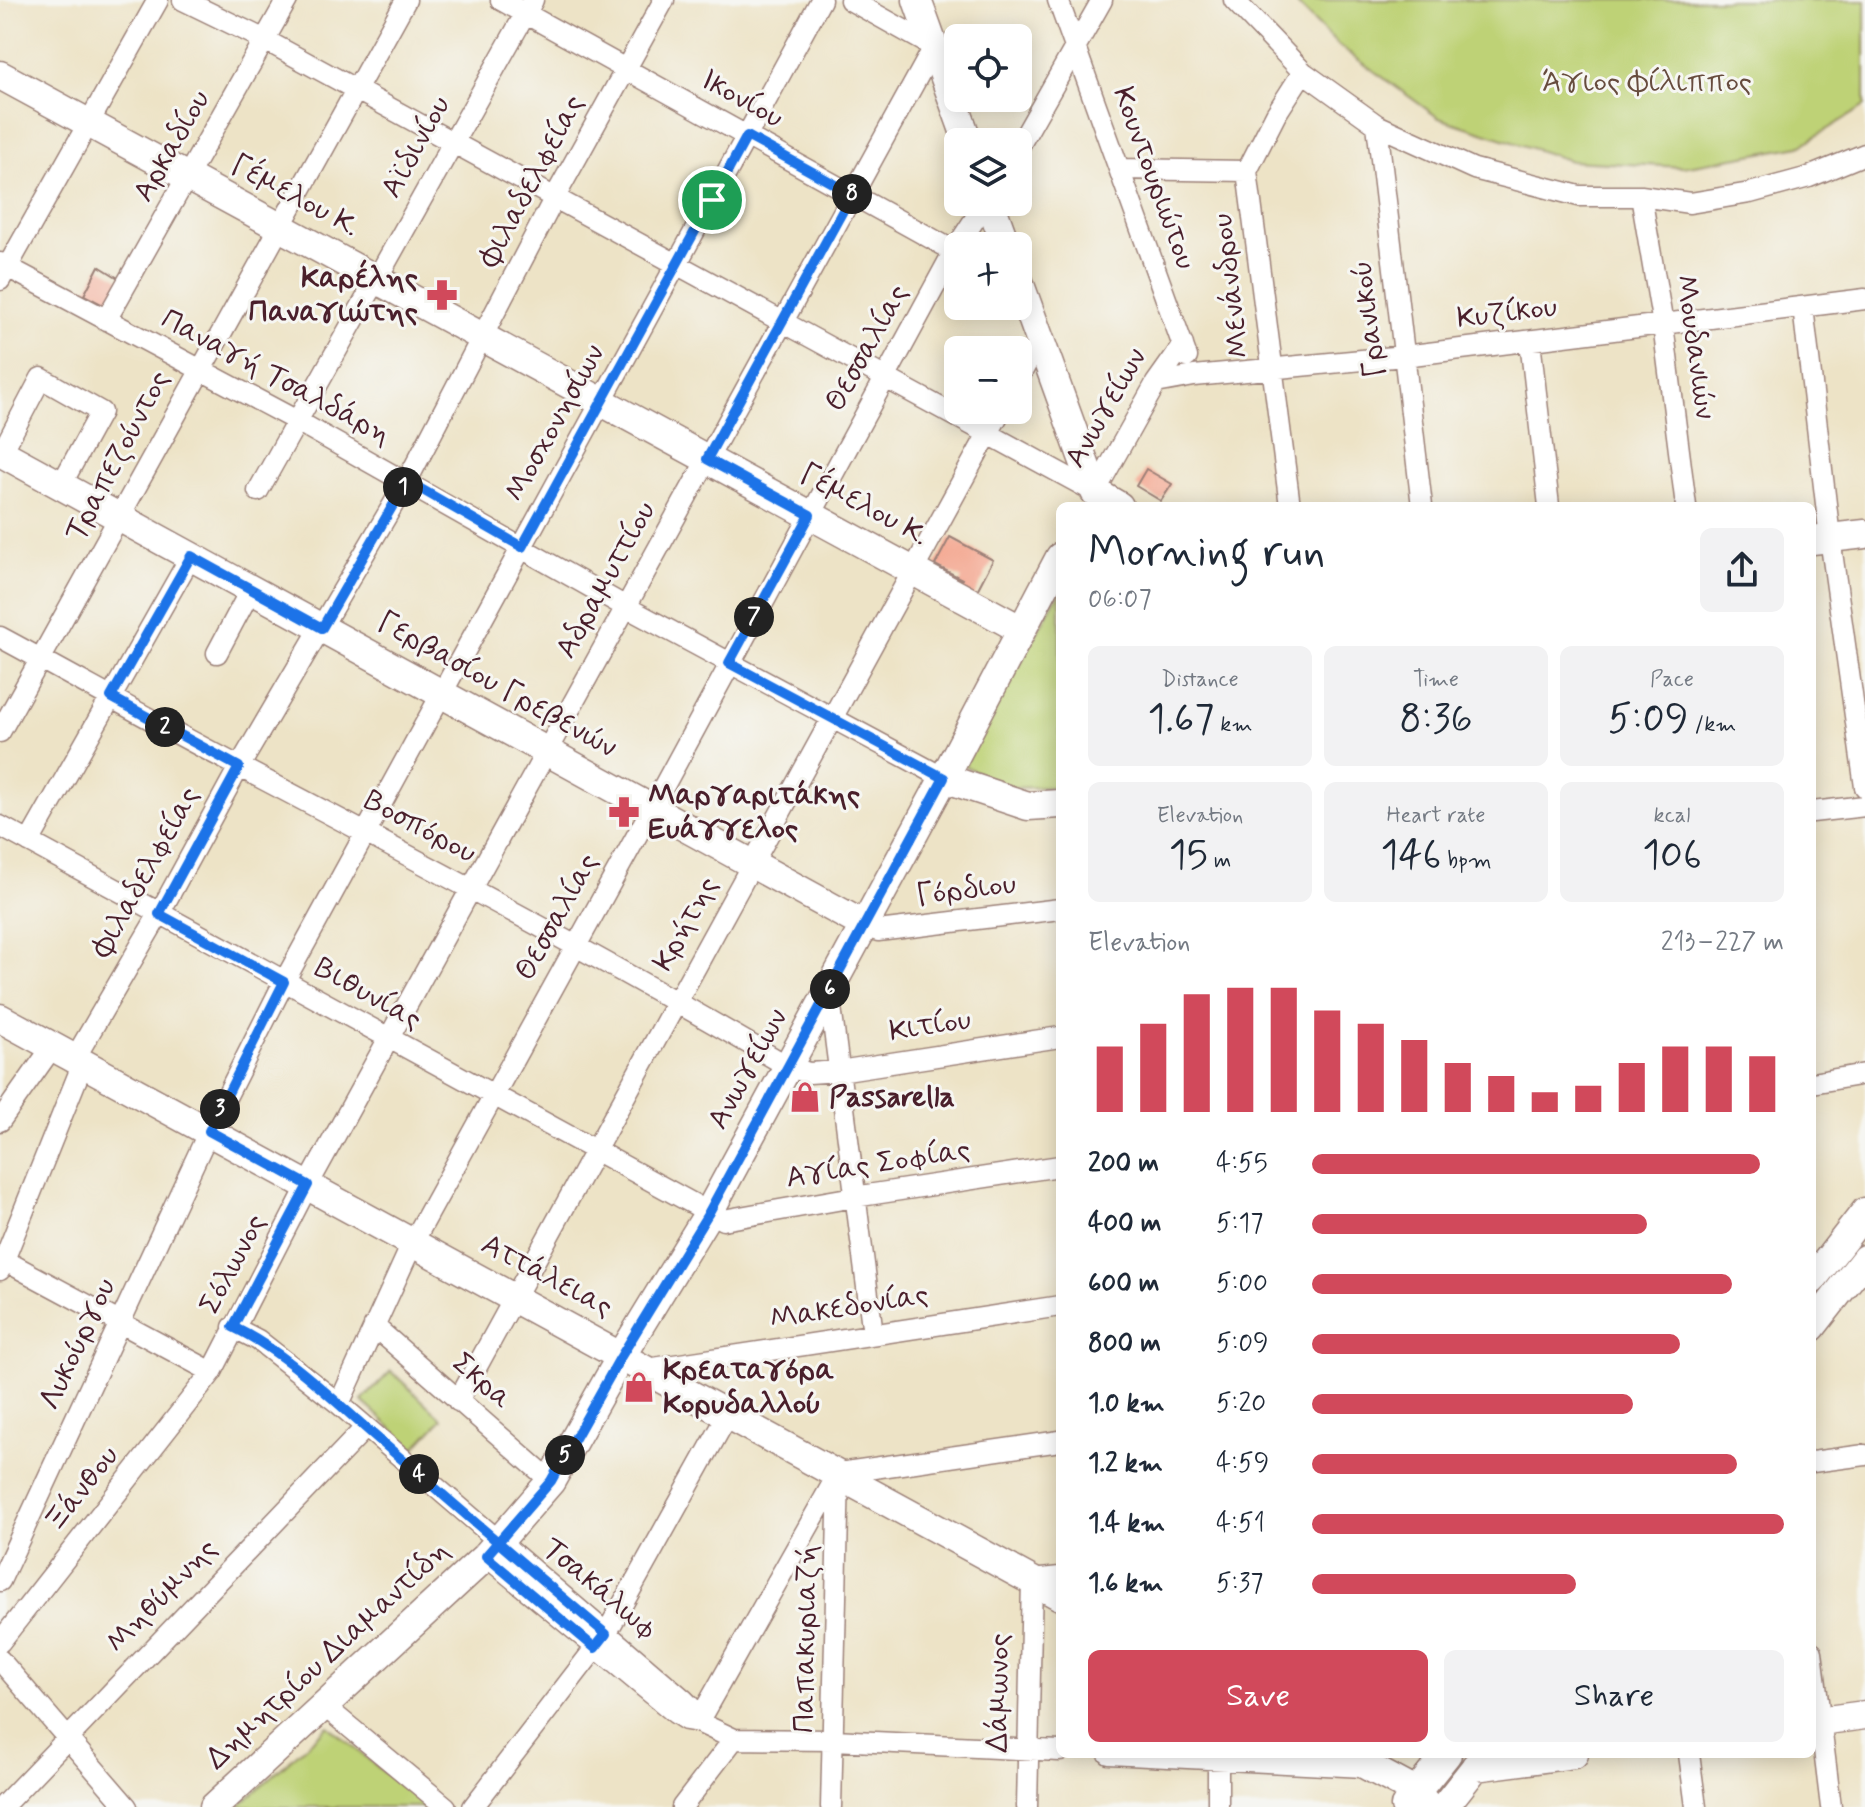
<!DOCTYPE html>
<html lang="en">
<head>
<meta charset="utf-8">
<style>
	body { margin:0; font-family:Mynerve,sans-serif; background:#f2f2f3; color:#1f2937; height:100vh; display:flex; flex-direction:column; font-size:30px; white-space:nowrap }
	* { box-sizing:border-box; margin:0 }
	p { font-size:26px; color:#747a83 }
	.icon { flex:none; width:44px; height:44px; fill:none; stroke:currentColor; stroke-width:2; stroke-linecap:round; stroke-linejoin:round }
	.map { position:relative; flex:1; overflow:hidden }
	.panel { position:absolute; left:1056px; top:502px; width:760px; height:1256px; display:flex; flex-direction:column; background:#fff; border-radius:12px; box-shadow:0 4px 20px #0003 }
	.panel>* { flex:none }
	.buttons { position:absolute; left:944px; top:24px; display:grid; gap:16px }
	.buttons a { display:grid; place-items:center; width:88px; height:88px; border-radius:12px; background:#fff; box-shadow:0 4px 20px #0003; font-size:40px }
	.pin { position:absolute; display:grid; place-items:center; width:68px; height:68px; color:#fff; margin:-34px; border:4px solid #fff; border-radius:50%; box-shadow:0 2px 8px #0007 }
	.km { position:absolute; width:40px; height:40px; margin:-20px; border-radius:50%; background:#222; color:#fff; font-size:22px; line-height:40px; text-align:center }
	.round { display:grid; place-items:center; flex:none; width:84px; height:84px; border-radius:12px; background:#f2f2f3 }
	.head { display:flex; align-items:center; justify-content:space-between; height:136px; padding:0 32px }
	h1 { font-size:44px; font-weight:600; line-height:60px }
	.stats { display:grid; grid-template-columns:repeat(3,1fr); gap:12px; height:136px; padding:8px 32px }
	.stats div { display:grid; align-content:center; border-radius:12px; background:#f2f2f3; text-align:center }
	.stats b { font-size:40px; font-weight:600 }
	.stats small { font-size:22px; font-weight:400 }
	.stats p { font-size:22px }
	.chart { height:224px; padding:16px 32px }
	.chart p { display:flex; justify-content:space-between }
	.chart svg { width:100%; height:144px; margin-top:8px; stroke:#d1495b; stroke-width:6 }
	.primary-button { display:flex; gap:16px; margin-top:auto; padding:16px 32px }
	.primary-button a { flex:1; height:92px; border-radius:12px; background:#d1495b; color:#fff; font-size:32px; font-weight:600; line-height:92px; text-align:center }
	.primary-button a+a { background:#f2f2f3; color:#1f2937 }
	ul { padding:0 32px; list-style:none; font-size:26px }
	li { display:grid; grid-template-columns:128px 96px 1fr; align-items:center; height:60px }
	li i { height:20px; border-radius:10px; background:#d1495b }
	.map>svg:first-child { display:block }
	.green { fill:#bed276; stroke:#847850; stroke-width:2 }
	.building { fill:#f4a892 }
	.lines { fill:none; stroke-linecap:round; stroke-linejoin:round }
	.street-casing { stroke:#9c8178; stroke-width:23 }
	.secondary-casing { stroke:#9c8178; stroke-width:31 }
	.street { stroke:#fff; stroke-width:20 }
	.secondary { stroke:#fff; stroke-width:28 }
	.route-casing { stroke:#fff; stroke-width:16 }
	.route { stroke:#1a73e8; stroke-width:10 }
	.labels { text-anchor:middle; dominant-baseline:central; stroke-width:6; stroke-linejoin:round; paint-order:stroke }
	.park-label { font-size:30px; fill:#674c3e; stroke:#f6f6f2 }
	.street-label { font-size:30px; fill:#4a1f2b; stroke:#f6f6f2 }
	.poi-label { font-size:30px; font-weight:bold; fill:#4a1f2b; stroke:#f6f6f2; text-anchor:start }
</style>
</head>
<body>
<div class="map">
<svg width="1865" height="1807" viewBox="0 0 1865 1807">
	<rect width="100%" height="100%" fill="#f6f6f2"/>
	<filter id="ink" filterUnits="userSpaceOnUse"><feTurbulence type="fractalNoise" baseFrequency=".0125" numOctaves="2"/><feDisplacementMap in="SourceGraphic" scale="16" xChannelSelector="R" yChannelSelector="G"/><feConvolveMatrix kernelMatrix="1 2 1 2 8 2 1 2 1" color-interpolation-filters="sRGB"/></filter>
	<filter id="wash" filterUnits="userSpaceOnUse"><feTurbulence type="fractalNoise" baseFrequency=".006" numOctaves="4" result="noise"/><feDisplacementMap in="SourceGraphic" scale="32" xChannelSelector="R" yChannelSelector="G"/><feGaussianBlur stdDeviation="1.8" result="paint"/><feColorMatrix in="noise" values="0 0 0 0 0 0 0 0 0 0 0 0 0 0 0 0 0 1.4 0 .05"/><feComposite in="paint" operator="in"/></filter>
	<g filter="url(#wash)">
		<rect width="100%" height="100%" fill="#ede3c6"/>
		<path class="green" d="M1293,0h572v106l-65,40 -117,21 -112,-6 -132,-43 -101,-73z
			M1060,591v196l-55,1 -41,-23z
			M391,1371l51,48 -28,30 -52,-48z
			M328,1726l98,81h-188z"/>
		<g id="blocks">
			<path class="building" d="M99,266l24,15 -14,27 -25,-13z
				M1146,469l26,15 -11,17 -25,-15z
				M950,537l43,23 -21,40 -16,-9 6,-12 -27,-14z"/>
		</g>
	</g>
	<g filter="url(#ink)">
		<use href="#blocks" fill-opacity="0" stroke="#9c8178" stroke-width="2"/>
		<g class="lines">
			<defs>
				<path id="street" d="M183,0l82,40 830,452 61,-109 27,-38
					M501,0l453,251
					M1058,0l129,357
					M1234,0l69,72 74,53 97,44 105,27h62l49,7 60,-10 59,-16 56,-23
					M1377,125l45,381
					M1018,148l84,-148
					M1119,169l128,2
					M1641,196l22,129 23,181
					M0,263l297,158 329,186 318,171
					M0,280l158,-280
					M1803,307l27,231 35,249
					M106,320l181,-320
					M1530,341l19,165
					M1018,379l22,-40
					M1156,383l38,-7 210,-20 461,-57
					M0,456l41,-78 60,34 -40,73
					M258,491l275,-491
					M1290,506l-43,-335 29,-57 27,-42
					M0,637c80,43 159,88 240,130 185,97 369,194 549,300l20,6 30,-2 221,-34
					M217,653l34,-64
					M0,732l406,-732
					M1812,812l53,-6
					M0,826l723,394 131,-23 206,-31
					M29,842l162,-286
					M864,925l14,6 182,-22
					M829,991l44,343
					M75,1058l84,-144 80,-147 168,-286 148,-284 109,-197
					M1812,1083l53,-9
					M0,1121l53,-75
					M0,1258l212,114
					M0,1270l83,-207
					M374,1326l177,155
					M233,1327l25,13 81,64 344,295 11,11 4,12
					M647,1369l413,-63
					M458,1401l543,-991
					M339,1404l74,-162 239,-434 302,-557 32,-49
					M1812,1462l53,-7
					M839,1473l221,-32
					M486,1556l189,157 11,7 12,2 36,17 100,1 226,11
					M0,1581l209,-450 75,-149 537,-982
					M0,1642l212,-270 96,-187 626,-1138 -84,-47
					M1812,1652l19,155
					M0,1660l127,147
					M323,1705l123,102
					M698,1722l139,-246
					M1109,1754l255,13
					M1689,1754l7,53
					M2,1807l363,-379
					M473,1807l133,-173 123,-221
					M682,1807l52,-68
					M831,1807l8,-334
					M1027,1807l5,-227 28,-3
					M1218,1807v-53"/>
				<path id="secondary" d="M917,0l51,142
					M0,75l1020,554
					M990,202l16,44
					M1018,279l77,213
					M0,452l864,473
					M1095,492l24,14
					M1812,540l53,-6
					M944,778l84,28 32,-2
					M0,1018l1060,578
					M1812,1280l53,-68
					M1812,1327l53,-68
					M1812,1722l53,-7
					M1345,1754l71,38 13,15
					M1475,1767l99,-13
					M1405,1806l42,-52
					M214,1807l272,-251 65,-75 69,-123 88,-144 236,-436 116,-221
					M1444,1807l41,-52"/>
			</defs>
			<use href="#street" class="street-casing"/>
			<use href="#secondary" class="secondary-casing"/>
			<use href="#street" class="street"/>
			<use href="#secondary" class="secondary"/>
		</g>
	</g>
	<g class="lines" filter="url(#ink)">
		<defs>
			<path id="route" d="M712,200l-190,347 -115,-66 -85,147 -131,-72 -80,141 128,70 -80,147 125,68 -75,149 99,54 -75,142c56,27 103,76 150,116 74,64 148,128 223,191l-11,14 -109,-92 65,-75 69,-123 88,-144 236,-436 -215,-115 81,-148 -103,-56 145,-265 -105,-58 -35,64"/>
		</defs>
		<use href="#route" class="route-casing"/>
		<use href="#route" class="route"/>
	</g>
	<defs>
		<symbol id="pharmacy-bare" viewBox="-9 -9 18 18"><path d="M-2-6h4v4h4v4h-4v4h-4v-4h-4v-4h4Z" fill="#d1495b" stroke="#f6f6f2" stroke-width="2.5" paint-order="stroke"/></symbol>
		<symbol id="shop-bare" viewBox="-9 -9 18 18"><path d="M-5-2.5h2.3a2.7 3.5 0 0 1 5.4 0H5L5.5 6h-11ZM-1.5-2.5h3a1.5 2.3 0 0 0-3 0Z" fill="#d1495b" stroke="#f6f6f2" stroke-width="2.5" paint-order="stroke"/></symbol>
	</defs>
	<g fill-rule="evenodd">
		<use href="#pharmacy-bare" x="420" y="273" width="44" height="44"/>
		<use href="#pharmacy-bare" x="602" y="790" width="44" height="44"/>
		<use href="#shop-bare" x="783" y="1075" width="44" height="44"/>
		<use href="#shop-bare" x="617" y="1365" width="44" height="44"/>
	</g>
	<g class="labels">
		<g class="park-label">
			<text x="1647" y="82">Άγιος Φίλιππος</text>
		</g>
		<g class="street-label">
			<text transform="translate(742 99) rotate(29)">Ικονίου</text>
			<text transform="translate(172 146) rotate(-60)">Αρκαδίου</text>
			<text transform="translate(416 147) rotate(-61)">Αϊδινίου</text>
			<text transform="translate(1154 178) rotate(70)">Κουντουριώτου</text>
			<text transform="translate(532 181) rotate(-62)">Φιλαδελφείας</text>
			<text transform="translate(295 196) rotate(28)">Γέμελου Κ.</text>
			<text transform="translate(1231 286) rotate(-97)">Μενάνδρου</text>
			<text transform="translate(1507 313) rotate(-7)">Κυζίκου</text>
			<text transform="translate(1369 319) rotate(-97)">Γρανικού</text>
			<text transform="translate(1695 347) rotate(82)">Μουδανιών</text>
			<text transform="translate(867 348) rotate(-61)">Θεσσαλίας</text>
			<text transform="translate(276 377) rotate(28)">Παναγή Τσαλδάρη</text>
			<text transform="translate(1106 408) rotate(-60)">Ανωγείων</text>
			<text transform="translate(555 423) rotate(-61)">Μοσχονησίων</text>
			<text transform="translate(118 456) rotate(-62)">Τραπεζούντος</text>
			<text transform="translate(864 505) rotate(28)">Γέμελου Κ.</text>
			<text transform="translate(606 580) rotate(-61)">Αδραμυττίου</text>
			<text transform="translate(497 685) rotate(29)">Γερβασίου Γρεβενών</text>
			<text transform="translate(420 827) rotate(28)">Βοσπόρου</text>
			<text transform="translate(146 872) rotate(-61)">Φιλαδελφείας</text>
			<text transform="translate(966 890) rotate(-7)">Γόρδιου</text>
			<text transform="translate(557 917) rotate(-61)">Θεσσαλίας</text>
			<text transform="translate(686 924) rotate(-61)">Κρήτης</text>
			<text transform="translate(368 994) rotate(29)">Βιθυνίας</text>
			<text transform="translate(930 1026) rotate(-9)">Κιτίου</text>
			<text transform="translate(748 1069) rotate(-61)">Ανωγείων</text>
			<text transform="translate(878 1164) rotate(-9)">Αγίας Σοφίας</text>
			<text transform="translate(233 1264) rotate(-62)">Σόλωνος</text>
			<text transform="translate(547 1276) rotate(28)">Αττάλειας</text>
			<text transform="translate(849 1307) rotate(-9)">Μακεδονίας</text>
			<text transform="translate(78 1344) rotate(-65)">Λυκούργου</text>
			<text transform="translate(482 1381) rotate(41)">Σκρα</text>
			<text transform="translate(82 1489) rotate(-52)">Ξάνθου</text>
			<text transform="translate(600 1589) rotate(40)">Τσακάλωφ</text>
			<text transform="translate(162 1596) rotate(-46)">Μηθύμνης</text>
			<text transform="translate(806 1639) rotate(-89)">Παπακυριαζή</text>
			<text transform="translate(328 1655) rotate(-43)">Δημητρίου Διαμαντίδη</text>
			<text transform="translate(999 1693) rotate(-89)">Δάμωνος</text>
		</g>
		<g class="poi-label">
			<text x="418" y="278" text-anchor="end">Καρέλης<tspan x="418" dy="34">Παναγιώτης</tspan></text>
			<text x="648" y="795">Μαργαριτάκης<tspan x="648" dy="34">Ευάγγελος</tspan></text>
			<text x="829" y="1097">Passarella</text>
			<text x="663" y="1370">Κρεαταγόρα<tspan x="663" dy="34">Κορυδαλλού</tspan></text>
		</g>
	</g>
</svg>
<div class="buttons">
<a><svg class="icon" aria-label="locate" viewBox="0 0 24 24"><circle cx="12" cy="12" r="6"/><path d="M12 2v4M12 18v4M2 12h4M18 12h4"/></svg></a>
<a><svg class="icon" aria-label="layers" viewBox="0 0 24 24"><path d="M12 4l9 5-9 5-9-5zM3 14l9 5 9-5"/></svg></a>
<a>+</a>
<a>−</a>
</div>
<div class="pin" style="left:712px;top:200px;background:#1e9e55"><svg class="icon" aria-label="arrive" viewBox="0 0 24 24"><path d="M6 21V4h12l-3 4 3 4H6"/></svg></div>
<b class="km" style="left:403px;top:487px">1</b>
<b class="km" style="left:165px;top:727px">2</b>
<b class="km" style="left:220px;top:1109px">3</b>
<b class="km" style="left:419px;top:1474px">4</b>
<b class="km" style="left:565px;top:1455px">5</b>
<b class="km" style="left:830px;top:989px">6</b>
<b class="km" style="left:754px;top:617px">7</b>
<b class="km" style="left:852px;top:194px">8</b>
<section class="panel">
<div class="head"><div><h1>Morning run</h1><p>06:07</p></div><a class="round"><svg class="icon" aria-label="share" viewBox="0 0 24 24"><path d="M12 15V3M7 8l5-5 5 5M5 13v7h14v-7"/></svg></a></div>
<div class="stats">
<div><p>Distance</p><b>1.67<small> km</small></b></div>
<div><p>Time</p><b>8:36</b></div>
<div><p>Pace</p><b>5:09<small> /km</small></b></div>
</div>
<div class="stats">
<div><p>Elevation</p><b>15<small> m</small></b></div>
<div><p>Heart rate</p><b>146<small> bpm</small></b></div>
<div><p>kcal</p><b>106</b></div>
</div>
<div class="chart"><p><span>Elevation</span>213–227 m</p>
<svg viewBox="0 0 160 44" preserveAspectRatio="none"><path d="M5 44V24M15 44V17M25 44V8M35 44V6M45 44V6M55 44V13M65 44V17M75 44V22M85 44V29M95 44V33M105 44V38M115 44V36M125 44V29M135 44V24M145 44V24M155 44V27"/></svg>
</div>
<ul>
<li><b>200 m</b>4:55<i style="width:95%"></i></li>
<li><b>400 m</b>5:17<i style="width:71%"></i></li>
<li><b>600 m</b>5:00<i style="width:89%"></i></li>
<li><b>800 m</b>5:09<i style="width:78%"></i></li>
<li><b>1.0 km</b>5:20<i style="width:68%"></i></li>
<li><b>1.2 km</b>4:59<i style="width:90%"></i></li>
<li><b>1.4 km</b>4:51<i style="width:100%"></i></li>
<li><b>1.6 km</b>5:37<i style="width:56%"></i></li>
</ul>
<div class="primary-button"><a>Save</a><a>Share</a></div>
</section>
</div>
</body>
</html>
